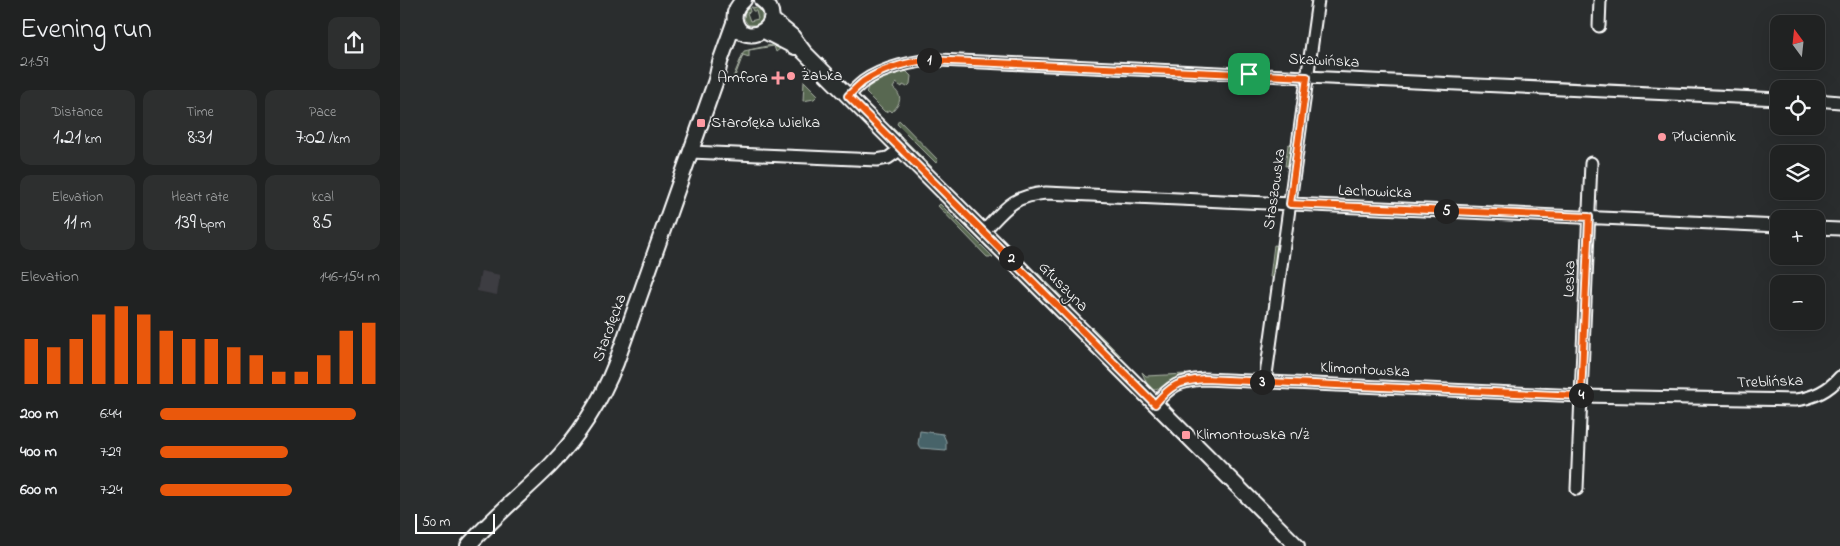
<!DOCTYPE html>
<html lang="en">
<head>
<meta charset="utf-8">
<style>
	body { margin:0; font-family:"Indie Flower",sans-serif; background:#2d2f2f; color:#f1f3f6; height:100vh; display:flex; flex-direction:column; font-size:19px; white-space:nowrap }
	* { box-sizing:border-box; margin:0 }
	p { font-size:16px; color:#a2a4a5 }
	.icon { flex:none; width:28px; height:28px; fill:none; stroke:currentColor; stroke-width:2; stroke-linecap:round; stroke-linejoin:round }
	.map { position:relative; flex:1; overflow:hidden }
	.details { display:flex; flex-direction:column; background:#202222; width:400px }
	.details>* { flex:none }
	.needle { width:32px; rotate:345deg }
	.controls { position:absolute; left:1370px; top:15px; display:grid; gap:10px }
	.controls a { display:grid; place-items:center; width:55px; height:55px; border-radius:10px; background:#202222; box-shadow:0 5px 20px #0002,0 0 0 1px #3d3f40; font-size:25px }
	.scale { position:absolute; left:15px; bottom:12px; width:80px; box-sizing:border-box; padding-left:5px; border:2px solid #fff; border-top:0; font-size:14px; line-height:18px; white-space:nowrap; color:#fff; -webkit-text-stroke:4px #2a2d2e; paint-order:stroke }
	.pin { position:absolute; display:grid; place-items:center; width:42px; height:42px; color:#fff; margin:-21px; border-radius:10px; box-shadow:0 2px 8px #0006 }
	.km { position:absolute; width:25px; height:25px; margin:-12px; border-radius:50%; background:#222; color:#fff; font-size:14px; line-height:25px; text-align:center }
	.round { display:grid; place-items:center; flex:none; width:52px; height:52px; border-radius:10px; background:#2d2f2f }
	.summary { display:flex; align-items:center; justify-content:space-between; height:85px; padding:0 20px }
	h1 { font-size:28px; font-weight:600; line-height:38px }
	.stats { display:grid; grid-template-columns:repeat(3,1fr); gap:8px; height:85px; padding:5px 20px }
	.stats div { display:grid; align-content:center; border-radius:10px; background:#2d2f2f; text-align:center }
	.stats b { font-size:21px; font-weight:600 }
	.stats small { font-size:14px; font-weight:400 }
	.stats p { font-size:14px }
	.chart { height:140px; padding:10px 20px }
	.chart p { display:flex; justify-content:space-between }
	.chart svg { width:100%; height:90px; margin-top:5px; stroke:#ea580c; stroke-width:6 }
	ul { padding:0 20px; list-style:none; font-size:16px }
	li { display:grid; grid-template-columns:80px 60px 1fr; align-items:center; height:38px }
	li i { height:12px; border-radius:6px; background:#ea580c }
	main { display:flex; flex:1; min-height:0 }
	.map>svg:first-child { display:block }
	.built { fill:#3d3c42 }
	.green { fill:#596851; stroke:#acb4a8 }
	.water { fill:#466469; stroke:#90a2a5 }
	.lines { fill:none; stroke-linecap:round; stroke-linejoin:round }
	.minor-casing { stroke:#fff; stroke-width:15 }
	.tertiary-casing { stroke:#fff; stroke-width:18 }
	.minor { stroke:#2a2d2e; stroke-width:11 }
	.tertiary { stroke:#2a2d2e; stroke-width:14 }
	.route-casing { stroke:#fff; stroke-width:10 }
	.route { stroke:#ea580c; stroke-width:6 }
	.poi-dot { fill:#ff9aa2; stroke:#2a2d2e; stroke-width:2 }
	.labels { text-anchor:middle; dominant-baseline:central; stroke-width:4; stroke-linejoin:round; paint-order:stroke }
	.street-label { font-size:16px; fill:#fff; stroke:#2a2d2e }
	.poi-label { font-size:16px; fill:#fff; stroke:#2a2d2e; text-anchor:start }
</style>
</head>
<body>
<main>
<section class="details">
<div class="summary"><div><h1>Evening run</h1><p>21:59</p></div><a class="round"><svg class="icon" aria-label="share" viewBox="0 0 24 24"><path d="M12 15V3M7 8l5-5 5 5M5 13v7h14v-7"/></svg></a></div>
<div class="stats">
<div><p>Distance</p><b>1.21<small> km</small></b></div>
<div><p>Time</p><b>8:31</b></div>
<div><p>Pace</p><b>7:02<small> /km</small></b></div>
</div>
<div class="stats">
<div><p>Elevation</p><b>11<small> m</small></b></div>
<div><p>Heart rate</p><b>139<small> bpm</small></b></div>
<div><p>kcal</p><b>85</b></div>
</div>
<div class="chart"><p><span>Elevation</span>146–154 m</p>
<svg viewBox="0 0 160 44" preserveAspectRatio="none"><path d="M5 44V22M15 44V26M25 44V22M35 44V10M45 44V6M55 44V10M65 44V18M75 44V22M85 44V22M95 44V26M105 44V30M115 44V38M125 44V38M135 44V30M145 44V18M155 44V14"/></svg>
</div>
<ul>
<li><b>200 m</b>6:44<i style="width:89%"></i></li>
<li><b>400 m</b>7:29<i style="width:58%"></i></li>
<li><b>600 m</b>7:24<i style="width:60%"></i></li>
</ul>
</section>
<div class="map">
<svg width="1440" height="546" viewBox="0 0 1440 546">
	<rect width="100%" height="100%" fill="#2a2d2e"/>
	<filter id="ink" filterUnits="userSpaceOnUse"><feTurbulence type="fractalNoise" baseFrequency=".02" numOctaves="2"/><feDisplacementMap in="SourceGraphic" scale="10" xChannelSelector="R" yChannelSelector="G"/><feConvolveMatrix kernelMatrix="1 2 1 2 8 2 1 2 1" color-interpolation-filters="sRGB"/></filter>
	<g filter="url(#ink)">
		<path class="built" d="M81,271l19,4 -3,20 -20,-4z"/>
		<path class="green" d="M349,7l1,5 -3,1 3,8 8,-2 -2,-8h-3l-2,-4 7,1 4,5v8l-6,4h-8l-4,-6 1,-7z
			M376,44l5,4 -5,4 -2,-6 -25,4v7l-6,-2 -9,24 -2,1 12,-29z
			M501,69l5,2 5,5 -1,8 -3,3 -4,-2 -1,2 -6,-4 -3,5c10,8 8,15 -1,24l-2,-2 -5,2 -19,-19 2,-6 -2,-2z
			M404,81l14,14 -4,4 -11,2z
			M499,120l39,40 -2,3 -39,-39z
			M491,126l41,41 -4,1 -37,-38z
			M894,142l-3,23 -6,1 3,-21z
			M545,201l47,47h-5l-45,-46z
			M540,204l53,53h-6l-49,-51z
			M874,245l6,1 -5,32 -5,-1z
			M636,271l35,35 -4,1 -32,-33z
			M692,327l29,29 -3,2 -28,-28z
			M742,372l4,4 40,-2c-15,2 -25,20 -37,15z"/>
		<path class="water" d="M520,431l23,3 3,7v9l-26,-2 -2,-4z"/>
		<g class="lines">
			<defs>
				<path id="minor" d="M1199,26l1,-26
					M448,96c5,-5 10,-10 15,-14 19,-14 53,-22 76,-22l840,39
					M1416,100l24,2
					M291,152l186,8 11,-2 13,-9
					M1416,228l24,1
					M584,231c22,-23 28,-35 62,-38l733,33
					M865,382l53,-382
					M755,404c16,-19 24,-23 49,-25l377,17 214,4c18,-2 33,-9 45,-23
					M1177,489l14,-326"/>
				<path id="tertiary" d="M344,0c-6,5 -11,12 -9,21 8,31 57,2 27,-21
					M371,19l21,17 12,16 493,494
					M364,31l31,16
					M68,546c25,-29 55,-53 82,-80 29,-30 51,-65 66,-103l100,-283 4,-18 15,-42"/>
			</defs>
			<use href="#minor" class="minor-casing"/>
			<use href="#tertiary" class="tertiary-casing"/>
			<use href="#minor" class="minor"/>
			<use href="#tertiary" class="tertiary"/>
		</g>
	</g>
	<g class="lines" filter="url(#ink)">
		<defs>
			<path id="route" d="M528,60l379,17 -17,127 299,13 -8,179 -377,-17c-25,2 -33,6 -49,25l-307,-308c5,-5 10,-10 15,-14 16,-12 44,-20 65,-22z"/>
		</defs>
		<use href="#route" class="route-casing"/>
		<use href="#route" class="route"/>
	</g>
	<g class="poi-dot">
		<circle cx="391" cy="76" r="5"/>
		<path d="M375.5 70.5h5v5h5v5h-5v5h-5v-5h-5v-5h5z"/>
		<rect x="296" y="118" width="10" height="10" rx="2.5"/>
		<circle cx="1262" cy="137" r="5"/>
		<rect x="781" y="430" width="10" height="10" rx="2.5"/>
	</g>
	<g class="labels">
		<g class="street-label">
			<text transform="translate(924 61) rotate(3)">Skawińska</text>
			<text transform="translate(875 189) rotate(-82)">Staszowska</text>
			<text transform="translate(975 192) rotate(2)">Lachowicka</text>
			<text transform="translate(1170 279) rotate(-88)">Leska</text>
			<text transform="translate(663 287) rotate(45)">Głuszyna</text>
			<text transform="translate(210 328) rotate(-70)">Starołęcka</text>
			<text transform="translate(965 370) rotate(3)">Klimontowska</text>
			<text transform="translate(1370 382) rotate(-2)">Treblińska</text>
		</g>
		<g class="poi-label">
			<text x="401" y="76">Żabka</text>
			<text x="368" y="78" text-anchor="end">Amfora</text>
			<text x="311" y="123">Starołęka Wielka</text>
			<text x="1272" y="137">Płuciennik</text>
			<text x="796" y="435">Klimontowska n/ż</text>
		</g>
	</g>
</svg>
<div class="controls">
<a><svg class="needle" viewBox="-14 -14 28 28"><path d="M0-13l5 13h-10z" fill="#e53935"/><path d="M0 13l5-13h-10z" fill="#a2a4a5"/></svg></a>
<a><svg class="icon" aria-label="locate" viewBox="0 0 24 24"><circle cx="12" cy="12" r="6"/><path d="M12 2v4M12 18v4M2 12h4M18 12h4"/></svg></a>
<a><svg class="icon" aria-label="layers" viewBox="0 0 24 24"><path d="M12 4l9 5-9 5-9-5zM3 14l9 5 9-5"/></svg></a>
<a>+</a>
<a>−</a>
</div>
<div class="scale">50 m</div>
<div class="pin" style="left:849px;top:74px;background:#1e9e55"><svg class="icon" aria-label="arrive" viewBox="0 0 24 24"><path d="M6 21V4h12l-3 4 3 4H6"/></svg></div>
<b class="km" style="left:529px;top:60px">1</b>
<b class="km" style="left:611px;top:258px">2</b>
<b class="km" style="left:862px;top:382px">3</b>
<b class="km" style="left:1181px;top:395px">4</b>
<b class="km" style="left:1046px;top:211px">5</b>
</div>
</main>
</body>
</html>
